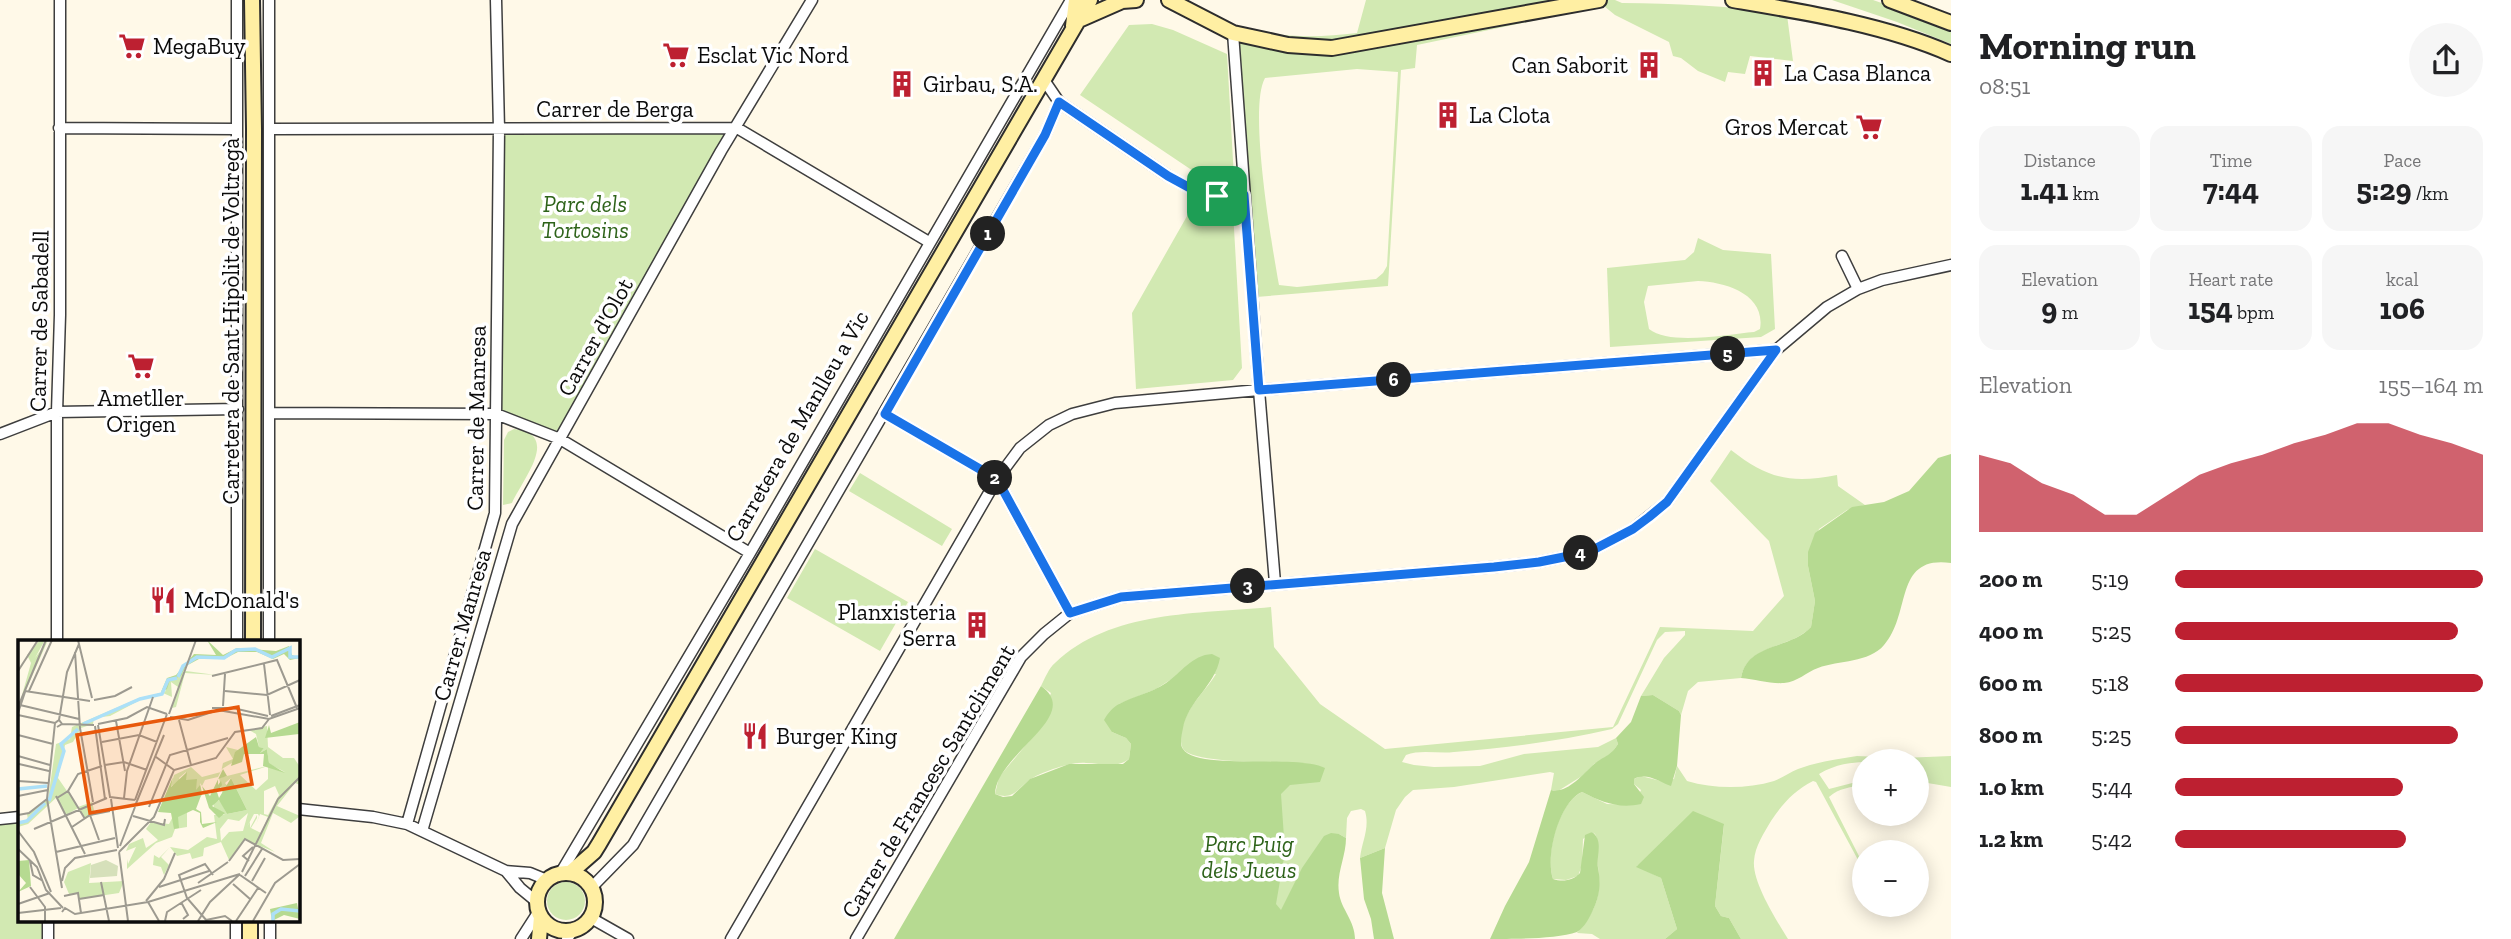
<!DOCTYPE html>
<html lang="en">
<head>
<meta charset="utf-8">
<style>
	body { margin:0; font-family:"Zilla Slab",serif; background:#f6f6f6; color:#202124; height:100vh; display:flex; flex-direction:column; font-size:26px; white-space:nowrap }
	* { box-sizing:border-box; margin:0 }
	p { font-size:23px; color:#757577 }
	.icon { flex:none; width:38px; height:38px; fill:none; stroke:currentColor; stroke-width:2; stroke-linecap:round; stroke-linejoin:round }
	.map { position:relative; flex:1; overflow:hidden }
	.side { display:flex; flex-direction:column; background:#fff; width:560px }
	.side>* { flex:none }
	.buttons { position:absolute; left:1852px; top:749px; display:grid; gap:14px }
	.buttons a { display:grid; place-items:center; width:77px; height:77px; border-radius:50%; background:#fff; box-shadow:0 4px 18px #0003; font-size:35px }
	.pin { position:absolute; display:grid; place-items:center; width:60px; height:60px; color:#fff; margin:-30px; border-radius:14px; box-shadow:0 4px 10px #0006 }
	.km { position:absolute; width:35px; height:35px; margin:-18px; border-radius:50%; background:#222; color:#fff; font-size:19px; line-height:35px; text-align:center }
	.round { display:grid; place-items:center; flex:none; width:74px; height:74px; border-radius:37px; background:#f6f6f6 }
	.summary { display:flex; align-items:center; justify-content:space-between; height:119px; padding:0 28px }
	h1 { font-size:38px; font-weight:700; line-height:52px }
	.metrics { display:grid; grid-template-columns:repeat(3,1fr); gap:10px; height:119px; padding:7px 28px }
	.metrics div { display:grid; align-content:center; border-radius:18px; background:#f6f6f6; text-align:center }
	.metrics b { font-size:30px; font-weight:700 }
	.metrics small { font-size:19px; font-weight:400 }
	.metrics p { font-size:19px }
	.chart { height:196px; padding:14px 28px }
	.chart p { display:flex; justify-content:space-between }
	.chart svg { width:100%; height:126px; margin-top:7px; fill:#bd2031; opacity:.7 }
	ul { padding:0 28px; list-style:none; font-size:23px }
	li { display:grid; grid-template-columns:112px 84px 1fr; align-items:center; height:52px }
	li i { height:18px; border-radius:9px; background:#bd2031 }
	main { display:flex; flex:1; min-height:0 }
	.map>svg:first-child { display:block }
	.green { fill:#d2e9b2; fill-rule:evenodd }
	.forest { fill:#b6da91 }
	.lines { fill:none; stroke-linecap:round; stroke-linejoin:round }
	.street-casing { stroke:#3e3e3e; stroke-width:13 }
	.secondary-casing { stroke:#2d2d2d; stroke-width:18 }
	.street { stroke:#fff; stroke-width:10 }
	.secondary { stroke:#ffefa3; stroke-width:14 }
	.route-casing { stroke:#fff; stroke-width:14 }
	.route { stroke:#1a73e8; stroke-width:9 }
	.labels { text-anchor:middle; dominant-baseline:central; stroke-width:7; stroke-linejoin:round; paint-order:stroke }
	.poi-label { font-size:23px; fill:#0b0b0b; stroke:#fff; text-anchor:start }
	.street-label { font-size:23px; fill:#0b0b0b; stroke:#fff }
	.park-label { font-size:23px; font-style:italic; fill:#2e631a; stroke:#fff }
	.inset-river { fill:none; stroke:#ace0f8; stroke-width:3.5 }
	.inset-road { fill:none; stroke:#9d9a90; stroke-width:2 }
	.view { fill:#e8590c; fill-opacity:0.15; stroke:#e8590c; stroke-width:3.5 }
	.inset-edge { fill:none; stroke:#0b0b0b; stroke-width:3.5 }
</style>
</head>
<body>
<main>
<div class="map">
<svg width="1951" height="939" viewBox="0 0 1951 939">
	<rect width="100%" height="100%" fill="#fff9e8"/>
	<path class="green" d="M1366,0h249l7,3c55,1 110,2 165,12l6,46 -43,-5 -5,18 -17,-2 -3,10 -27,-11 -17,-13 -8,-2 -4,-14 -54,-27 -11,-9 -187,39 -2,23 -14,2 -13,216 -132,11 -18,-271c40,12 78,12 119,7zM1357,69l41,3 -11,194 -4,7 -7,6 -79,8 -18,-2c-7,-39 -31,-177 -14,-207z
		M1832,0h41l78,27v17l-54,-22z
		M1152,24l21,6 54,24 7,124 -5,5h-18l-131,-88 49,-70z
		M737,128l-177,311 -64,-25 3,-285z
		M1195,202l38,9 9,157 -9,12 -97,9 -4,-76z
		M1698,238l25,12 48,4 4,75 -14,8 -151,10 -3,-79 78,-8 9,-8zM1698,281c27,1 68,13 62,48l-6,3c-26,2 -84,14 -105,-3l-5,-27 4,-16z
		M514,429c48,5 8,51 -2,74l-9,2 1,-65 4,-8z
		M1731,450c37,29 60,34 106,25l1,11 27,19 -18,5 -28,19 -11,37 7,35 -4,26c-20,22 -64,16 -70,51l-43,4 -10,9 -7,24 -2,-4 -26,-16 -12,1 23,-38 21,-23v-4l-20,1 -8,8 -39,84 -6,5c-52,12 -105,19 -158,23 -16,2 -33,-3 -48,3l-4,7 12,3 20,2 46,-1 44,-12 74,-7 18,-9 2,6 -7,10 -17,10 -12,12 -24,15 -7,-1 3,-17 -4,-1 -96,15 -41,3 -8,7 -9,13 -11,38 -25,10c2,-17 10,-30 5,-47l-4,-2 -10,2 -4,7 -1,20 -7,-4 -8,40 14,65h-372l312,-177c-17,1 -92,0 -101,-12 -6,-7 -2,-23 1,-31 7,-17 22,-30 31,-45l-46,6 -14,9 -37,15 -7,28 14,6 5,6 -2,15c-13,10 -28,4 -43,4 -10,-1 -23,3 -33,6 -8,3 -19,7 -25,12 -12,10 -16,19 -33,13l4,-17 37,-44 15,-40 -10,-7c4,-8 8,-18 14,-23 55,-53 144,-49 216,-56l3,40 46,57 65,45 228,-22 47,-100 93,4 31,-35 -15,-55 -59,-60z
		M860,473l92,56 -10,17 -93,-55z
		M815,549l93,53 -28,49 -93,-53z
		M1857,756l45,2 49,-2v31l-35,-6v-4h2l-3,-18c-34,8 -62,-5 -96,15l10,15 35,-9v5c-13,2 -25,3 -35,12l35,69v5l-48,-89 -3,-1c-19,10 -30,22 -42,40 -7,12 -16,25 -17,40 -2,21 23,60 34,78h-47l-12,-21 -8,-2 -6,-10 9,-81 -87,41 24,12 16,51 -12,10h-65l-8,-5 -15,-1c19,-22 25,-38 21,-66 -2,-12 3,-21 -3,-33l-3,-2 -9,7 -1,26 -4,11 -12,4 -13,-1c-8,-24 5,-76 29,-87l25,12 27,1 7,-15 -7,-6v-5l7,-3 20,5 13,-2 3,-13 10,15c27,8 60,8 87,0 8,-3 16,-9 24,-12 19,-7 39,-10 59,-13z
		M19,817v103h29v19h-48v-120z
		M547 901a19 19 0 1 1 38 0a19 19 0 1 1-38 0Z"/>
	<path class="forest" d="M1951,454v109c-58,-8 -39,51 -67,82 -15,18 -45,15 -66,23 -12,4 -20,14 -34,15 -14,1 -29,-4 -43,-5 6,-36 49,-28 70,-51l4,-26 -7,-35v-14l7,-19 37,-26 32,-5 25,-11 29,-33z
		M1212,654l8,4c-5,28 -32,43 -37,70 -1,6 -4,16 0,21 14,22 116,5 142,19l-5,14 -30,3 -9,9 4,58 -9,52 5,6 21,-42 22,-32 7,-3 8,1 7,4c0,19 -10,35 -7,55 2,16 16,28 16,46h-461l147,-253c43,30 -45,68 -46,108l8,3 9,-1 18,-17 39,-15h54l6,-5 2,-15 -5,-6 -14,-6 -8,-12c4,-7 8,-12 15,-16 15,-8 32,-11 47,-21 15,-10 26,-28 46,-29z
		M1653,695l26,16 2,4 -4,51 -6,20c-12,-4 -24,-14 -37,-7v5l10,13 -3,7c-23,5 -39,-2 -59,-12 -23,10 -37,64 -29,87 9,3 20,2 27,-6l5,-38 7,-3c12,9 4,23 6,36 3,15 2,27 -5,42 -3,7 -9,18 -16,22 -20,7 -63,7 -87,7l15,-33 24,-44 22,-72c16,4 31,-15 42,-25 10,-9 16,-7 25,-21l-2,-6 15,-16 10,-26z
		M1693,811l31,13 -9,82 6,10 8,2 12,21h-76l12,-10 -16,-51 -25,-11z
		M1385,848l-3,45 12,46h-20l-3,-20 -7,-20 -4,-41z"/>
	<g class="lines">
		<defs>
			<path id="street" d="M237,0v642
				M269,0v642
				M1233,33l26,357 16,193
				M1044,80l15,22 109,74 22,12 27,8 27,-1
				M59,128l177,1
				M269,129l468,-1 192,114
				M1842,256l16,33
				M270,413l226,1 64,25 190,114
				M885,414l112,65 73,134
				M0,434l57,-22 181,-3
				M57,642v-230l3,-97v-315
				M298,809l75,8 34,7 99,47 24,2 17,7
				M0,819l19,-2
				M407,824l88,-311 4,-384 -3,-129
				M422,831l90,-307 209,-373 91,-151
				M506,871l14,17 17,14
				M560,874l190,-321 321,-553
				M591,888l42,-43 412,-710 14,-33
				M591,918l37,21
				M48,920v19
				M236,920v19
				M270,920v19
				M521,939l18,-28
				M567,939l6,-9
				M731,939l266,-460 23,-31 29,-23 23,-11 43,-11 144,-13 517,-40
				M856,939l165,-282 23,-23 26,-21 51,-16 373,-30 45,-5 50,-10 44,-23 34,-27 109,-152 51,-43 31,-18 24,-9 69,-15"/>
			<path id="secondary" d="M252,0l2,129 -1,513
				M1169,0l64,33 55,12 44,3 267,-48
				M1733,0c71,12 153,25 218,54
				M1890,0l61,23
				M1081,19l41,-18 14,-1
				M1073,26l3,-26
				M570,873l24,-21 5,-8 491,-844
				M537 902a29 29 0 1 1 58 0a29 29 0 1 1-58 0Z
				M250,920v19
				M539,939l2,-22"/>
		</defs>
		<use href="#street" class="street-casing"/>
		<use href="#secondary" class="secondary-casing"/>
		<use href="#street" class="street"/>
		<use href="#secondary" class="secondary"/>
	</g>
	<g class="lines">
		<defs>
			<path id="route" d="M1059,102l109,74 22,12 27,8 27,-1 15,195 517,-40 -109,152 -18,15 -16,12 -44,23 -50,10 -45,5 -373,30 -51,16 -73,-134 -112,-65 160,-279z"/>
		</defs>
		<use href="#route" class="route-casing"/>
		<use href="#route" class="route"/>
	</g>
	<defs>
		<symbol id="supermarket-bare" viewBox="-9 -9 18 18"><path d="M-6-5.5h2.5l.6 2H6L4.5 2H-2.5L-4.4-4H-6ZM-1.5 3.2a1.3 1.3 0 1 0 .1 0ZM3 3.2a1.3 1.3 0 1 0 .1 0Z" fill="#bd2031" stroke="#fff" stroke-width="2.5" paint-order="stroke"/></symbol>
		<symbol id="building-bare" viewBox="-9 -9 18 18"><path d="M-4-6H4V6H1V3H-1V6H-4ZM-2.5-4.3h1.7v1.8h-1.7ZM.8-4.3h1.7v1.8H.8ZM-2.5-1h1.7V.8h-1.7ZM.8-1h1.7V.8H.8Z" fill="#bd2031" stroke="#fff" stroke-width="2.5" paint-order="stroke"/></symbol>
		<symbol id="restaurant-bare" viewBox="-9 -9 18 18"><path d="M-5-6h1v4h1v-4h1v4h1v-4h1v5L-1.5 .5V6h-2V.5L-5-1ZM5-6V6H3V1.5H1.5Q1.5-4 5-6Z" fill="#bd2031" stroke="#fff" stroke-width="2.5" paint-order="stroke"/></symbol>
	</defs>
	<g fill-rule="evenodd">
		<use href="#supermarket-bare" x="113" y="27" width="38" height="38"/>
		<use href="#supermarket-bare" x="657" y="36" width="38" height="38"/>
		<use href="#building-bare" x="1630" y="46" width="38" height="38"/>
		<use href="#building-bare" x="1744" y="54" width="38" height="38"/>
		<use href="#building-bare" x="883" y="65" width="38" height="38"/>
		<use href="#building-bare" x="1429" y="96" width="38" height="38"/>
		<use href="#supermarket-bare" x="1850" y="108" width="38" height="38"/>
		<use href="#supermarket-bare" x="122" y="347" width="38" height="38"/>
		<use href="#restaurant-bare" x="144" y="581" width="38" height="38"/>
		<use href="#building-bare" x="958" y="606" width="38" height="38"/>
		<use href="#restaurant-bare" x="736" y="717" width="38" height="38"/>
	</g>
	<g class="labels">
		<g class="poi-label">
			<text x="153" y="46">MegaBuy</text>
			<text x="697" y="55">Esclat Vic Nord</text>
			<text x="1628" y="65" text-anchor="end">Can Saborit</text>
			<text x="1784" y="73">La Casa Blanca</text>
			<text x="923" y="84">Girbau, S.A.</text>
			<text x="1469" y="115">La Clota</text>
			<text x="1848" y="127" text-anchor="end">Gros Mercat</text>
			<text x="141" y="398" text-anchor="middle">Ametller<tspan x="141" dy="26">Origen</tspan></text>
			<text x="184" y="600">McDonald's</text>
			<text x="956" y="612" text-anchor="end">Planxisteria<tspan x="956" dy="26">Serra</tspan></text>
			<text x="776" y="736">Burger King</text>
		</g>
		<g class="street-label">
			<text x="615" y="109">Carrer de Berga</text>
			<text transform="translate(39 321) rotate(-89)">Carrer de Sabadell</text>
			<text transform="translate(231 321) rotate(-90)">Carretera de Sant Hipòlit de Voltregà</text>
			<text transform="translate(595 337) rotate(-61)">Carrer d'Olot</text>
			<text transform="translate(476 418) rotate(-89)">Carrer de Manresa</text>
			<text transform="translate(797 426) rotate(-60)">Carretera de Manlleu a Vic</text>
			<text transform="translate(462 625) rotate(-74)">Carrer Manresa</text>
			<text transform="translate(928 781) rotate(-59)">Carrer de Francesc Santcliment</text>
		</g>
		<g class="park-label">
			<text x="585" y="204">Parc dels<tspan x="585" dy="26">Tortosins</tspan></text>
			<text x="1249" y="844">Parc Puig<tspan x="1249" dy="26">dels Jueus</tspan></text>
		</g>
	</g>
	<g transform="translate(18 640)">
		<rect width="282" height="282" fill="#fff9e8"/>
		<path d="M22,0h5l-10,18 13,-18 -29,66 12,-43 -4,-8zM168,31l30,4 -31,-2 -9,34 -4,1 6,-21 -7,-5 1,15 -9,-4 -19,5 -34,18 -16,2 -1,6 -12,4 -8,14 -8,3 -7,33 20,29 14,-5 3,12 -10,5 -7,-11 -12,7 -9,-18 -29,27 -10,3v-5l10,-2 -1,-6 21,-15 8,-55 14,-5 2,-12 67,-29 26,-6 4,-12zM249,86l1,21 15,11h11l6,9v18l-5,-2 -18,23 23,10 -9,7 -18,-10 -12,30 14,9 -15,-6 15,9 -30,-16 -16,21 -8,-18 -17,6 -1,8 -11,3 -2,-6 -13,3 -7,-9 -9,10 8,8 -5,10 -3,-8 -8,-2 1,-10 5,3 11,-11 18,3 19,-13 10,2 -3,-24h11l-10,-4 -2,-8 7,-3 7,14 20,-4 -16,-32 -6,5 4,5 -6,7 -4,-17 48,-12 18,6 -16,-8 -2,-15 -7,4 4,-5 -5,-1 -3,-13 -7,-4zM250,126v13l-12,11 -16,-15zM257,146l4,9 -11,20 -4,-1v-23zM230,173l-5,18 -14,1 -8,9 -1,-12 8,-10 11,2zM236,174h4l1,2 -3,9 4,-11 8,3 -7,16 -10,-5 6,-10v-3l-7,13v-6l-3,5zM208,107l12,3 -3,11 -13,8 -4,8 -13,3 -3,6 -2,-3 2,12 -15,16v16l-12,2 -3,8 -16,6 -29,26v-10l1,5 8,-17 -10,4 3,-7 14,-6 3,10 12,-8 -12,-11 5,-7 18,2 23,-44h-7l1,-8 -7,6 2,4 -10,4 3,-11 17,-8 11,10 19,-5 2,-9 10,-4zM73,223l-2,20 35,-2 -5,12 -40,6 -1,-6 -9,1 -5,-12 4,-10z" fill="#d2e9b2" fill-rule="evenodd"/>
		<path d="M189,0l16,15 14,-7 39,3 13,-5 3,9 8,3 -10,2 -6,-6 -11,5 -16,-7h-19l-14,7h-25l-13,7 -5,10 -11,4 -3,9 -6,3 6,-14 9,-3 18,-21 22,1zM282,82l-1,12 -34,4 4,-13 2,8zM238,97l3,10 5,1 -4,5 7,-4 2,14 16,10 -22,-7 1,-12h-20l-2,8 -11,4 4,-14zM205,129l4,7 -9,3v6l3,-4 1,4 -5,7 2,6 12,-20 16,32 -20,4 -8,-14 -7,6 13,7 -6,5 -10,-10 -7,-22 8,10zM169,132l-1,8 11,-1 -1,11 4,-5 2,8 -6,16 5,3 1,12 15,-2 -14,6 -3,-6v-9l-7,-3 -15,7 1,11 -5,1 -3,-16 -13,-1 15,-35 -2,10zM11,220l2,26 -13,6 8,-9 -8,-9v-13zM279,263l3,16 -16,-4 -12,6 -2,-12z" fill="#b6da91"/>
		<path d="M88,220l12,6 -1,10 -27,2 1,-13z" fill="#d6e0ba"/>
		<path class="inset-river" d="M160,37l5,-11 14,-9 27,1 12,-8 19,-1 17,8 18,-9v9h10M65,84l57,-25 22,-5 6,-14 9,-2M0,149l29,-3M31,161l15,-50 -3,-7 17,-15M0,183l9,-2 18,-18M255,281v-7l8,-5 19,2"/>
		<path class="inset-road" d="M60,0l14,58M57,12l5,76 13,74M246,24l6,51M0,31l20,-31M194,36l65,-16 20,48M7,51l65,10M11,51l23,-51M207,51l42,4 33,-15M76,60l21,-4 17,-9M2,65l59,14M205,66l2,-32M0,67l28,-67M194,68h21l35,8M200,70l51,9 31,-11M0,73l7,-21M151,74l27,-74M0,75l37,8M253,76l29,-11M152,77l18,3 30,-10M41,80l8,-48 12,-28M161,80l12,45M98,81l9,50M44,84l32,1M80,84l29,-6 20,-11 20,7M80,85l12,72 25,3M77,86l10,73M39,87l5,-3 -3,-4 -4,3 -8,76 15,89M0,95l35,9M84,102l37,-7 18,7M0,116l32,9M138,117l18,13M1,124l30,7M87,125l19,-3 23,8M0,141l30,2M50,151l17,28M0,156l30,-6M38,156l29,58M39,158l11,-7 10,-17 24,-8M106,158l3,-27 26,-74M93,159l7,49M117,160l32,-86M117,166l29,-71M131,167l21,-52 58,-17M0,175l11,-2 18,-14M72,175l9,25M115,176l31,9 1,-6M54,187l18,-12 20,-4M16,189l73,-31M0,191l16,21 17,40M102,206l15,-39M0,209l19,18 9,23 17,18M38,212l59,-14M101,212l35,-35 20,-47 42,-12 19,-26 27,-4 7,-9M101,212l9,69M12,221l3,14 10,6M211,221l16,-22 38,21 17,-1M231,221l-6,-5 10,-9M224,232l36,-73 22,-22M222,235l26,18M227,236l17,-27M44,241l3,-13 10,-10 42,-8M234,241l13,-23M83,242l8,39M180,243l30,-21M215,244l17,15M12,247l15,20v14M141,247l50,-16M46,256l14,-3 3,20M61,259l25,-4M128,261l18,-22 11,-26M130,262l11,19M163,262l7,13 -5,4M0,264l32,-11M44,272l3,-4 10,6 73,-12 92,-28M0,273l43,-5M188,280l19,-4 7,5M147,281l2,-9 34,-22M180,281l12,-19 30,-28M189,281l-20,-23 -8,-23 26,-11 8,11M218,281l22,-33M235,281l22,-38 25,-19"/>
		<path class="view" d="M220,67l14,77 -162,29 -13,-78z"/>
		<rect width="282" height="282" class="inset-edge"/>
	</g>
</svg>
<div class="buttons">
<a>+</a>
<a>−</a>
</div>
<div class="pin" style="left:1217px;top:196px;background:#1e9e55"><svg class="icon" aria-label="arrive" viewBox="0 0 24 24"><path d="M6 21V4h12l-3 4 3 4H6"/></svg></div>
<b class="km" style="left:988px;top:234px">1</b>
<b class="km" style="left:995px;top:478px">2</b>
<b class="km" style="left:1248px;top:586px">3</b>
<b class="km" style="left:1581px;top:553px">4</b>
<b class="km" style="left:1728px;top:354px">5</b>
<b class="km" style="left:1394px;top:380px">6</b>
</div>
<section class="side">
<div class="summary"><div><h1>Morning run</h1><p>08:51</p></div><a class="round"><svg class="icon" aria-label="share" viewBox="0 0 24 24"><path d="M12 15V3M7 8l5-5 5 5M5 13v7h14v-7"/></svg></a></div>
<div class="metrics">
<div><p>Distance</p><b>1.41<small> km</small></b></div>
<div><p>Time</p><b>7:44</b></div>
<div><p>Pace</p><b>5:29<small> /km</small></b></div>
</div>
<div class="metrics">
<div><p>Elevation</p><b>9<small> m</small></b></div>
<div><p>Heart rate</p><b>154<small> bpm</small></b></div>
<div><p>kcal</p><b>106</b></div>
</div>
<div class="chart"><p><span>Elevation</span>155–164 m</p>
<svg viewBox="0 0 160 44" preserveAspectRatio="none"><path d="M0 44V17L10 20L20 27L30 31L40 38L50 38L60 31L70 24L80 20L90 17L100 13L110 10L120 6L130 6L140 10L150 13L160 17V44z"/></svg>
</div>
<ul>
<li><b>200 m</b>5:19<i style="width:100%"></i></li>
<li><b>400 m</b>5:25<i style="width:92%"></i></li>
<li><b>600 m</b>5:18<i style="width:100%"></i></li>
<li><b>800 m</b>5:25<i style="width:92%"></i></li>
<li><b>1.0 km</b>5:44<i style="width:74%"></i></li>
<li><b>1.2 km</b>5:42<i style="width:75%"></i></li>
</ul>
</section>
</main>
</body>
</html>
